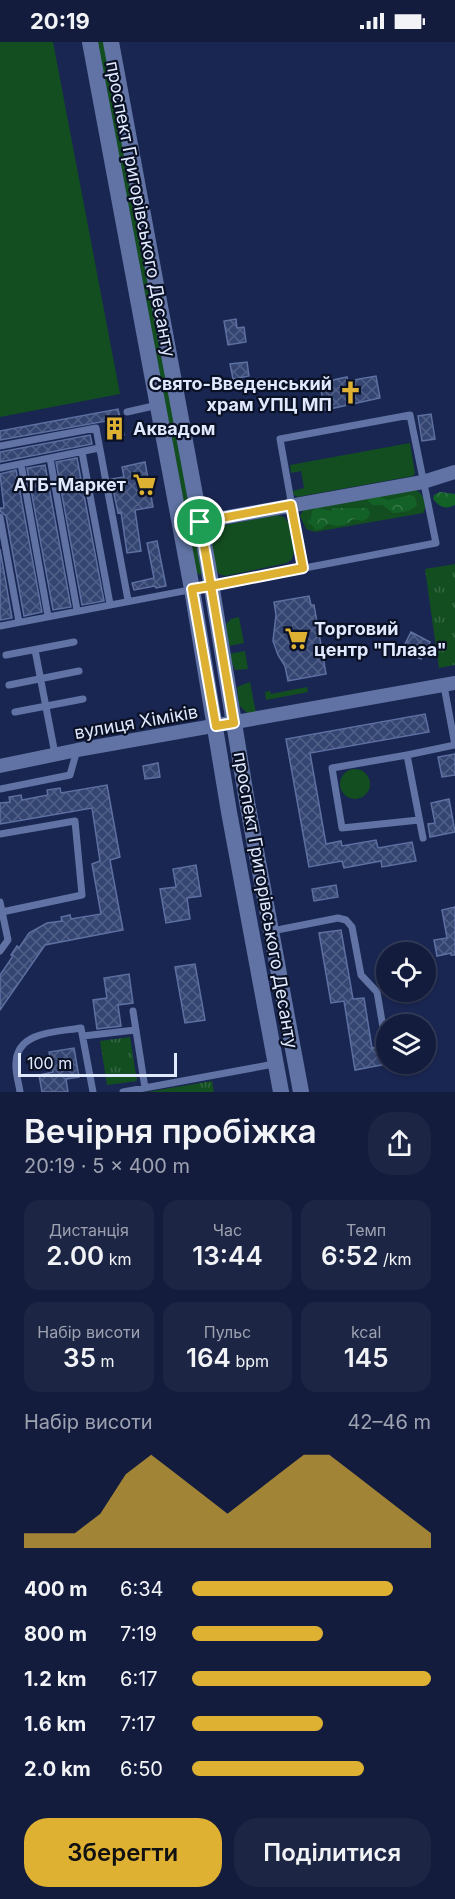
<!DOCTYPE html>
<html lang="uk">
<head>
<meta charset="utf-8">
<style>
	body { margin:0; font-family:Inter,sans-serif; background:#1c2544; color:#f1f3f6; height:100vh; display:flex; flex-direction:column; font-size:22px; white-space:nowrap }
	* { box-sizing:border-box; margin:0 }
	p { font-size:20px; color:#9da1b0 }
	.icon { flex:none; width:33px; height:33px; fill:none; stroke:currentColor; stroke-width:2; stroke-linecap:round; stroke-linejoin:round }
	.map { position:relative; height:1050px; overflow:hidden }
	.side { display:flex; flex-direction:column; background:#131c3d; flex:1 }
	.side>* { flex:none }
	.tools { position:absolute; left:376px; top:900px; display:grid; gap:12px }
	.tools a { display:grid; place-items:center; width:60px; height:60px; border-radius:50%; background:#131c3d; box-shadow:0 2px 4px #0004,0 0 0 2px #323a57; font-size:30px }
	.scale { position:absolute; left:18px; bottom:15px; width:159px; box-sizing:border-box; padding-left:6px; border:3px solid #dfe9ff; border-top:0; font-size:16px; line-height:21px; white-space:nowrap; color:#dfe9ff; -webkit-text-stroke:4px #0b1124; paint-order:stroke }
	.pin { position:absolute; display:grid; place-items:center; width:51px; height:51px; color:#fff; margin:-26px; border:3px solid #fff; border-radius:50%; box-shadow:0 2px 6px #0007 }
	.round { display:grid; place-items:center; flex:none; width:63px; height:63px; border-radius:24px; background:#1c2544 }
	.overview { display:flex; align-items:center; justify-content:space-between; height:102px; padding:0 24px }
	h1 { font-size:33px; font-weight:600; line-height:45px }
	.figures { display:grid; grid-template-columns:repeat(3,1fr); gap:9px; height:102px; padding:6px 24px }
	.figures div { display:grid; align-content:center; border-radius:15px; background:#1c2544; text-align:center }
	.figures b { font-size:26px; font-weight:600 }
	.figures small { font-size:16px; font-weight:400 }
	.figures p { font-size:16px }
	.chart { height:168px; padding:12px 24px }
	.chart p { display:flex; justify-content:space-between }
	.chart svg { width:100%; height:108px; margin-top:6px; fill:#deb133; opacity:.7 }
	.action { display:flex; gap:12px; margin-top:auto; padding:12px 24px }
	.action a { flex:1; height:69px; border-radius:24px; background:#deb133; color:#111; font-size:24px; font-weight:600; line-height:69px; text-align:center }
	.action a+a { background:#1c2544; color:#f1f3f6 }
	ul { padding:0 24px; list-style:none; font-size:20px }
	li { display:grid; grid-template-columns:96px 72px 1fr; align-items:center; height:45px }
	li i { height:15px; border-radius:8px; background:#deb133 }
	.status { display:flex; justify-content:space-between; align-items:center; height:42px; padding:0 30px; background:#131c3d; direction:ltr }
	.status svg { height:16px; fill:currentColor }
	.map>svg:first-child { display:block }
	.grass { fill:#134e21 }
	.forest { fill:url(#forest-crowns) }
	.park { fill:url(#park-tufts) }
	.building { fill:url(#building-cross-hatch); stroke:#5d70a1; stroke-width:1.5 }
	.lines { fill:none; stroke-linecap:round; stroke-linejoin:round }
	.service { stroke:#6073a4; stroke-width:7 }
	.minor { stroke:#6073a4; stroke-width:14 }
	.tertiary { stroke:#6073a4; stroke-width:16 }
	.route-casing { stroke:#fff; stroke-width:12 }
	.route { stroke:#deb133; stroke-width:8 }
	.labels { text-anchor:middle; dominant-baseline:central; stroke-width:4.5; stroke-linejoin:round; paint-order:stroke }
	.street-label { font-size:18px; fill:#dfe9ff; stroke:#0b1124 }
	.poi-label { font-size:18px; font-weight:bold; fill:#dfe9ff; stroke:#0b1124; text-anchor:end }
</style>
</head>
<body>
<div class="status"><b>20:19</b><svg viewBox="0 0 49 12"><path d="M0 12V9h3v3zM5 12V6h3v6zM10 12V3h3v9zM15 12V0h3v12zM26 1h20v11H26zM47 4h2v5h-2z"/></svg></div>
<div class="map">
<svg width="455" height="1050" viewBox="0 0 455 1050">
	<defs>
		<pattern id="forest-crowns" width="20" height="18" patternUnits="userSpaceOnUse" patternTransform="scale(1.5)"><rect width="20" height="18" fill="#146128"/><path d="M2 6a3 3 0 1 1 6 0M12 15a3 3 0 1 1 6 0" fill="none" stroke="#367848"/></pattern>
		<pattern id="park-tufts" width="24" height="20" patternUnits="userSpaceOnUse" patternTransform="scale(1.5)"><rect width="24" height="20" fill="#134e21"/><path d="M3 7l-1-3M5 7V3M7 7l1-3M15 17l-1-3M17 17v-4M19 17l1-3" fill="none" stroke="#356842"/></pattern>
		<pattern id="building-cross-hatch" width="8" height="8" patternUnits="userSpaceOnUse" patternTransform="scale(1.5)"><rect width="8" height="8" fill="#344572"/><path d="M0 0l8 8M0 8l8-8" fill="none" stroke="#516087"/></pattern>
	</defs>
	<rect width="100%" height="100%" fill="#192651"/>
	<path class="grass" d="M0,0h53l67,352 -120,23z
		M97,0h8l97,532h-4l-2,-1z
		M410,401l5,30 -2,3 -116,21 -3,-2 -1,-4 11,-3 -3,-17 -10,2 -1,-8z
		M416,448c7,3 12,16 7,23l-108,19 -9,-3 -6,-13 3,-6z
		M277,473l7,2 4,5 6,30 -2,7 -5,4 -62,13 -6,-2 -3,-4 -6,-33 5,-10z
		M239,575l5,26 -15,3 -4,-21 6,-6z
		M245,609l3,18 -13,1 -6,-16z
		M250,640l6,31h-9l-8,-8 -2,-18z
		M307,645l1,5 -42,8 -1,-8 5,-1 1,3z
		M340 742a15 15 0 1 1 30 0a15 15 0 1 1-30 0Z"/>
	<path class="forest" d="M440,450l15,2v11c-10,5 -15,2 -22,-6l1,-4z
		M411,453l4,2 2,8c-7,7 -14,7 -24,8l-10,-8h-10l-5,-4 1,-2 11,-2 8,3z
		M317,466l14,3 3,-3h31l3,1 2,4 -2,5 -6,3 -9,-2c-8,8 -15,8 -25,5l-7,5 -6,1 -2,-4 -6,-4 4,-4 1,-7z"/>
	<path class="park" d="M455,522v101l-16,3 -14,-99z
		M130,995l7,44 -30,4 -7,-44z
		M212,1039l2,11h-67z"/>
	<path class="building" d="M236,277l1,9 7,-1 2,15 -18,3 -4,-24z
		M247,320l2,14 -16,3 -3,-15z
		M376,334l4,22 -55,12 -4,-20 8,-2 -1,-7 19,-4 1,4z
		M118,367l6,26 -15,3 -3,-17 -106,19v-9z
		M431,372l4,25 -13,2 -4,-25z
		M90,393l2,9 -92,18v-10z
		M77,416l27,143 -22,4 -26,-143z
		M145,420l8,45 -18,3 6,41 -14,2 -6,-41 -3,1 -7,-34 13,-2 -2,-10z
		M45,423l26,142 -18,3 -26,-142z
		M16,428l26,142 -18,4 -18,-100 -6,-5v-3h4l-4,-34z
		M157,499l9,45 -10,2 -1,-2 -21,4 -2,-7 22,-5 -7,-35z
		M0,507l12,69 -12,2z
		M309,554l2,9h3l12,69 -38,7 -3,-15 -7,-11 -5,-14 3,-26 -2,-13z
		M411,590l19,10 -9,17 -19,-9z
		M425,672l4,18 -119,21 16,91 15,-3 1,5 34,-6 2,8 34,-6 4,19 -34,6 -1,-6 -37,7 -2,-7 -33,6 -23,-128z
		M455,712v21l-13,2 -4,-20z
		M158,721l2,14 -15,2 -2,-13z
		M107,743l13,72 -10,3 13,70 -78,15 -45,65v-35l13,-19 -2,-1 6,-9 2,2 10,-15 18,-10 15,-2 -1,-4 9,-2 1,4 30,-5 -9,-50 8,-3 -8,-53 -92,16v-21l10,-1 -1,-5 12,-2 1,5 26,-5 -1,-5 13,-2 1,5z
		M449,757l6,33 -25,5 -2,-13 7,-1 -4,-20z
		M196,823l5,31 -14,2 3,21 -24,4 -6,-34 16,-2 -3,-18z
		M336,843l2,12 -24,4 -2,-12z
		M455,865v48h-4v-2l-14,3 -3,-16 13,-2 -5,-28z
		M341,888l12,69 11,-1 8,50 15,-3v19l-32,6 -11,-69 -13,2 -12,-70z
		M195,922l10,56 -20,3 -10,-56z
		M129,932l4,29 -15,2 3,21 -24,3 -4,-29 14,-2 -3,-20z
		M74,1006l5,29 -13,2 2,13h-26l-3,-17 14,-3 -4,-20z"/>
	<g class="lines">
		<path class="service" d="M127,370l31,-7
			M0,404l96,-18 32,172
			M82,410l28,152
			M50,416l27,152
			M21,422l27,152
			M0,426l99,-20
			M0,475l19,105
			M0,584l436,-83 -26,-128 -130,24 23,129
			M35,608l20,104
			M6,613l68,-13
			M9,643l70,-14
			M15,670l68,-13
			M407,713l-75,13 10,60 77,-8
			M0,747l70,-14 7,-25
			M0,792l75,-13 7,74 -80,17
			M423,796l-16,-83 48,-10 -11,-59
			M0,860l8,38 -8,11
			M272,889l66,-13 8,2 6,7 9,48 16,17 7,41
			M133,969l12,77
			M83,994l52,-6
			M20,1050c-1,-9 -5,-19 -4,-29 1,-32 41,-31 65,-35l12,64
			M123,1050l151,-28"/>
		<path class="minor" d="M200,480l223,-40 32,-10
			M0,724l77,-16 378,-67"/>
		<path class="tertiary" d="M90,0l102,547 37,223 52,280
			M111,0l97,523 39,237 54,290"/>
	</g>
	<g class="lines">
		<defs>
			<path id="route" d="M200,480l11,64 -19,3 24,137 18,-3 -23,-137 92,-18 -12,-63 -91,17"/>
		</defs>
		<use href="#route" class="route-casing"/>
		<use href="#route" class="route"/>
	</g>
	<defs>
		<symbol id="church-bare" viewBox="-9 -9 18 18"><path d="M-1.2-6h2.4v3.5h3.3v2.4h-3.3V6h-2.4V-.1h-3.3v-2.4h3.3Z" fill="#deb133" stroke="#0b1124" stroke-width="2.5" paint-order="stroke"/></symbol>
		<symbol id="building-bare" viewBox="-9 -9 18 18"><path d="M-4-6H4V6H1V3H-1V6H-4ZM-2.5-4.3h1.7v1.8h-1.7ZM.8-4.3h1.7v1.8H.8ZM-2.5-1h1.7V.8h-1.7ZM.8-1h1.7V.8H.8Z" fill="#deb133" stroke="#0b1124" stroke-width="2.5" paint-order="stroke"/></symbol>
		<symbol id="supermarket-bare" viewBox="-9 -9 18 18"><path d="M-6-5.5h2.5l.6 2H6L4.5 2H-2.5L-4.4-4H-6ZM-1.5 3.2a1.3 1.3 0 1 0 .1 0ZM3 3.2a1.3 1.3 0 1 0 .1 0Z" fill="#deb133" stroke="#0b1124" stroke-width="2.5" paint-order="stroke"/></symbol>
	</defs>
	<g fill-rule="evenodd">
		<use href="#church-bare" x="334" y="334" width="33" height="33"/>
		<use href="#building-bare" x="98" y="370" width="33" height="33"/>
		<use href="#supermarket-bare" x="128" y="426" width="33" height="33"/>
		<use href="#supermarket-bare" x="280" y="580" width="33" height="33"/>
	</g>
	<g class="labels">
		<g class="street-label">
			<text transform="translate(141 167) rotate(79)">проспект Григорівського Десанту</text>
			<text transform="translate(136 680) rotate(-10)">вулиця Хіміків</text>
			<text transform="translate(266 858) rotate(80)">проспект Григорівського Десанту</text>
		</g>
		<g class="poi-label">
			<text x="332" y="341">Свято-Введенський<tspan x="332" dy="21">храм УПЦ МП</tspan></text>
			<text x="133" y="386" text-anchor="start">Аквадом</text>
			<text x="126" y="442">АТБ-Маркет</text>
			<text x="314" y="586" text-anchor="start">Торговий<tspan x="314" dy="21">центр "Плаза"</tspan></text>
		</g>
	</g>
</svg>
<div class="tools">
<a><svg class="icon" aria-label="locate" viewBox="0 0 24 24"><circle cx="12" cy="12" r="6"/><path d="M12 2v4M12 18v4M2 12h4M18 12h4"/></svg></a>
<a><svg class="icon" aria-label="layers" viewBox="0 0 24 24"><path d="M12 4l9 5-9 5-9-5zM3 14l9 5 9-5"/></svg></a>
</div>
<div class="scale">100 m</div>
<div class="pin" style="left:200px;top:480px;background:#1e9e55"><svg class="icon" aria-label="arrive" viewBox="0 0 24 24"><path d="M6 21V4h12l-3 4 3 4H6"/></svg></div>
</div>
<section class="side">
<div class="overview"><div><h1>Вечірня пробіжка</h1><p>20:19 · 5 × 400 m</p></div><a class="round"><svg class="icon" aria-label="share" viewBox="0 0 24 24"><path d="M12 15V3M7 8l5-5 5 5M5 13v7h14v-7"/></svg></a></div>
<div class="figures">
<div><p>Дистанція</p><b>2.00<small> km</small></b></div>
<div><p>Час</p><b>13:44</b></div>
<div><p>Темп</p><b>6:52<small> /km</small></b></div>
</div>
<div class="figures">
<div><p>Набір висоти</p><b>35<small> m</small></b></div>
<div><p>Пульс</p><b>164<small> bpm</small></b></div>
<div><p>kcal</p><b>145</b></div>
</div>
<div class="chart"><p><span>Набір висоти</span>42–46 m</p>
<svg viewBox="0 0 160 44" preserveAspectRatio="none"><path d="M0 44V38L10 38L20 38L30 30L40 14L50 6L60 14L70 22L80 30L90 22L100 14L110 6L120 6L130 14L140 22L150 30L160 38V44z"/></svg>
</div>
<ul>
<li><b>400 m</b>6:34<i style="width:84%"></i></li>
<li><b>800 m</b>7:19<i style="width:55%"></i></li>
<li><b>1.2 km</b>6:17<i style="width:100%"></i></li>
<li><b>1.6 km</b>7:17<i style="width:55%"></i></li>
<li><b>2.0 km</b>6:50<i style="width:72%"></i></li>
</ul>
<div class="action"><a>Зберегти</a><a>Поділитися</a></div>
</section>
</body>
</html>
